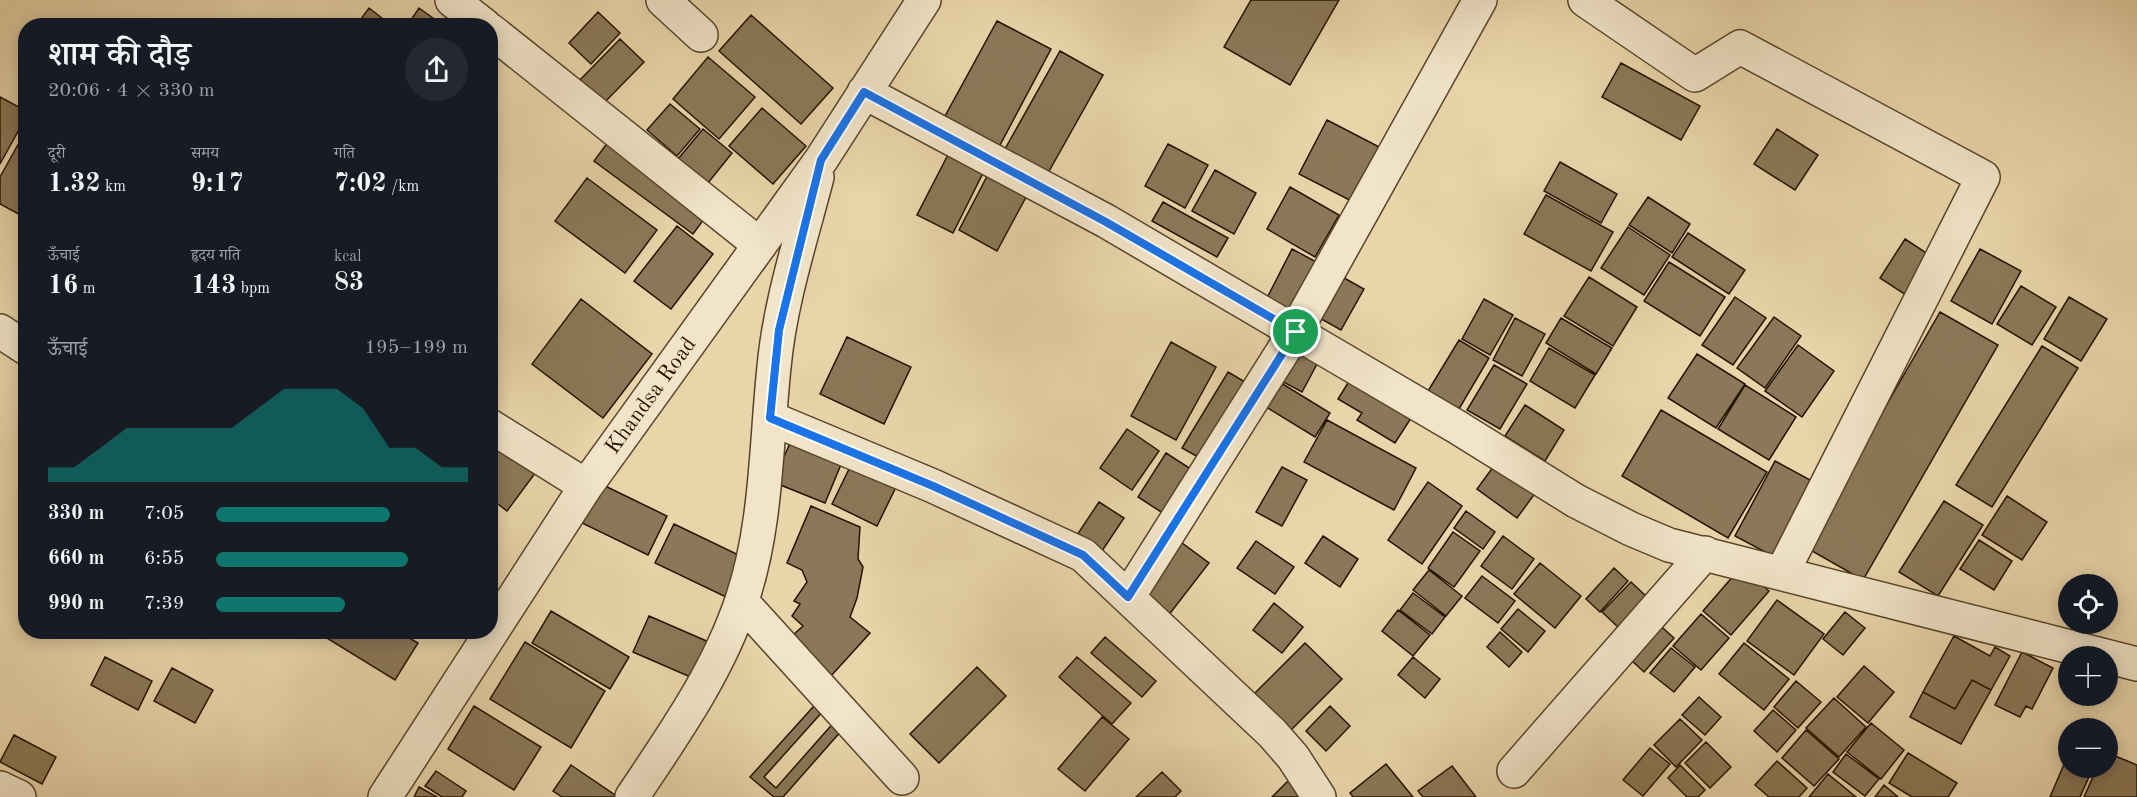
<!DOCTYPE html>
<html lang="hi">
<head>
<meta charset="utf-8">
<style>
	body { margin:0; font-family:"Old Standard TT","Noto Serif Devanagari",serif; background:#242831; color:#f1f3f6; height:100vh; display:flex; flex-direction:column; font-size:22px; white-space:nowrap }
	* { box-sizing:border-box; margin:0 }
	p { font-size:20px; color:#9ea1a6 }
	.icon { flex:none; width:33px; height:33px; fill:none; stroke:currentColor; stroke-width:2; stroke-linecap:round; stroke-linejoin:round }
	.map { position:relative; flex:1; overflow:hidden }
	.panel { position:absolute; left:18px; top:18px; width:480px; height:621px; display:flex; flex-direction:column; background:#171b24; border-radius:24px; box-shadow:0 3px 15px #0003 }
	.panel>* { flex:none }
	.controls { position:absolute; left:2058px; top:574px; display:grid; gap:12px }
	.controls a { display:grid; place-items:center; width:60px; height:60px; border-radius:50%; background:#171b24; box-shadow:0 3px 15px #0003; font-size:30px }
	.pin { position:absolute; display:grid; place-items:center; width:51px; height:51px; color:#fff; margin:-26px; border:3px solid #fff; border-radius:50%; box-shadow:0 2px 6px #0007 }
	.round { display:grid; place-items:center; flex:none; width:63px; height:63px; border-radius:32px; background:#242831 }
	.headline { display:flex; align-items:center; justify-content:space-between; height:102px; padding:0 30px }
	h1 { font-size:33px; font-weight:600; line-height:45px }
	.figures { display:grid; grid-template-columns:repeat(3,1fr); gap:9px; height:102px; padding:6px 30px }
	.figures div { display:grid; align-content:center }
	.figures b { font-size:26px; font-weight:600 }
	.figures small { font-size:16px; font-weight:400 }
	.figures p { font-size:16px }
	.chart { height:168px; padding:12px 30px }
	.chart p { display:flex; justify-content:space-between }
	.chart svg { width:100%; height:108px; margin-top:6px; fill:#0f766e; opacity:.7 }
	ul { padding:0 30px; list-style:none; font-size:20px }
	li { display:grid; grid-template-columns:96px 72px 1fr; align-items:center; height:45px }
	li i { height:15px; border-radius:8px; background:#0f766e }
	.map>svg:first-child { display:block }
	.building { fill:#8b7858; stroke:#261300; stroke-width:1.5; fill-rule:evenodd }
	.lines { fill:none; stroke-linecap:round; stroke-linejoin:round }
	.minor-casing { stroke:#57442a; stroke-width:36 }
	.minor { stroke:#f1e4c8; stroke-width:33 }
	.route-casing { stroke:#fff; stroke-width:12 }
	.route { stroke:#1a73e8; stroke-width:8 }
	.labels { text-anchor:middle; dominant-baseline:central; stroke-width:4.5; stroke-linejoin:round; paint-order:stroke }
	.street-label { font-size:22px; fill:#261300; stroke:#f1e4c8 }
</style>
</head>
<body>
<div class="map">
<svg width="2137" height="797" viewBox="0 0 2137 797">
	<rect width="100%" height="100%" fill="#e9d5aa"/>
	<filter id="stains"><feTurbulence type="fractalNoise" baseFrequency=".00333" numOctaves="4"/><feColorMatrix values="0 0 0 0 .2 0 0 0 0 .09 0 0 0 0 .02 0 0 0 .5 -.17"/></filter>
	<radialGradient id="worn" r=".72"><stop offset=".6" stop-color="#630" stop-opacity="0"/><stop offset="1" stop-color="#630" stop-opacity=".3"/></radialGradient>
	<path class="building" d="M1251,0h88l-49,85 -66,-38z
		M369,8l23,18h-36z
		M419,8l25,18h-37z
		M598,12l22,21 -29,31 -22,-21z
		M751,15l82,73 -32,36 -82,-73z
		M997,21l54,28 -52,98 -55,-29z
		M620,39l24,23 -44,45 -24,-23z
		M1060,51l43,24 -55,98 -43,-24z
		M708,57l47,40 -36,42 -46,-40z
		M1621,63l79,43 -19,34 -79,-43z
		M0,97l26,14v6l-26,47z
		M670,104l30,25 -23,27 -30,-26z
		M762,108l44,38 -33,38 -44,-38z
		M1327,120l62,32 -28,54 -62,-32z
		M703,129l29,24 -24,30 -30,-24z
		M1777,129l41,26 -23,35 -41,-26z
		M24,134l2,1v83l-26,-14v-27z
		M611,138l99,73 -17,23 -99,-73z
		M1168,144l40,21 -23,43 -40,-22z
		M953,145l35,18 -35,70 -36,-18z
		M1560,162l57,32 -16,29 -57,-32z
		M993,165l39,21 -35,65 -38,-21z
		M1215,170l41,23 -22,41 -42,-23z
		M587,178l70,52 -32,43 -70,-52z
		M1290,187l49,28 -24,42 -48,-28z
		M1546,195l67,37 -22,39 -67,-37z
		M1648,197l42,27 -18,29 -43,-28z
		M1163,202l65,36 -11,19 -65,-36z
		M677,226l36,28 -42,55 -37,-28z
		M1628,227l42,28 -26,40 -43,-27z
		M1688,233l57,37 -16,24 -57,-37z
		M1905,239l32,21 -25,39 -32,-21z
		M1292,249l30,16 -25,48 -30,-15z
		M1980,249l41,22 -29,53 -41,-23z
		M1669,262l56,35 -25,39 -56,-35z
		M1337,274l27,15 -23,41 -27,-15z
		M1589,277l48,30 -24,39 -49,-30z
		M2021,286l35,21 -24,38 -35,-21z
		M1735,297l31,21 -33,47 -31,-20z
		M2069,297l38,22 -26,42 -37,-22z
		M581,299l71,55 -49,64 -71,-54z
		M1484,299l29,16 -23,40 -28,-16z
		M1940,312l58,33 -135,235 -58,-33z
		M1774,317l27,19 -36,52 -28,-20z
		M1515,318l30,16 -23,42 -29,-16z
		M1561,318l51,30 -16,26 -50,-31z
		M847,337l64,30 -27,57 -64,-30z
		M1299,338l25,13 -22,41 -26,-14z
		M1459,340l30,18 -30,51 -31,-18z
		M1171,342l45,25 -40,73 -45,-24z
		M1798,345l36,26 -32,46 -37,-26z
		M2042,346l36,22 -86,139 -36,-22z
		M1549,348l46,27 -20,33 -45,-27z
		M1697,354l48,30 -29,44 -48,-30z
		M1494,365l33,19 -27,45 -33,-19z
		M1228,372l24,14 -45,76 -25,-14z
		M1273,378l57,35 -15,24 -57,-35z
		M1351,378l62,37 -18,28 -38,-23 5,-7 -24,-14z
		M1745,385l51,32 -27,43 -51,-31z
		M1525,405l39,25 -19,31 -40,-25z
		M1661,410l106,62 -39,66 -106,-62z
		M1327,420l89,48 -22,42 -90,-48z
		M1127,429l32,22 -27,39 -32,-22z
		M794,434l51,21 -20,48 -52,-21z
		M490,439l46,33 -29,39 -17,-13z
		M1166,453l31,20 -28,44 -31,-20z
		M1775,461l48,26 -41,74 -47,-25z
		M852,463l45,22 -20,41 -45,-22z
		M1496,463l40,29 -19,26 -40,-29z
		M1282,467l25,13 -25,46 -26,-14z
		M1428,482l34,24 -40,58 -34,-24z
		M601,484l66,32 -19,39 -66,-32z
		M2007,496l40,26 -25,38 -40,-25z
		M1944,501l39,24 -45,71 -39,-24z
		M1099,502l25,16 -26,39 -25,-16z
		M811,506l49,21 -2,32 5,8 -6,31 -7,19 20,16 -39,43 -38,-41 10,-9 -11,-10 8,-12 -6,-3 13,-19 -5,-12 -15,-7z
		M1466,511l29,21 -12,17 -29,-21z
		M674,524l71,34 -19,39 -71,-34z
		M1453,532l27,19 -26,36 -26,-19z
		M1323,536l35,23 -18,28 -35,-24z
		M1503,536l31,23 -22,30 -31,-23z
		M1174,537l35,26 -41,53 -35,-26z
		M1979,540l33,21 -18,29 -34,-21z
		M1256,541l38,26 -19,27 -38,-26z
		M1540,563l41,33 -26,32 -41,-34z
		M1741,567l28,24 -38,44 -28,-24z
		M1614,568l14,13 -28,31 -14,-13z
		M1429,570l33,26 -16,20 -33,-26z
		M1482,576l33,25 -17,22 -33,-25z
		M1631,582l16,15 -29,30 -16,-15z
		M1413,593l32,24 -13,17 -32,-24z
		M1777,600l47,34 -30,41 -47,-34z
		M1274,603l29,24 -21,26 -29,-23z
		M1518,609l27,22 -17,21 -27,-23z
		M1398,610l32,25 -17,21 -31,-25z
		M551,611l78,46 -19,32 -78,-46z
		M1644,611l30,27 -30,34 -30,-28z
		M1845,612l20,16 -22,27 -20,-16z
		M1701,614l28,24 -28,32 -28,-24z
		M649,616l69,30 -16,36 -69,-30z
		M317,632h82l19,11 -23,37z
		M1500,632l22,20 -13,15 -22,-20z
		M1954,636l36,20 5,-9 15,9 -19,34 -19,-10 -17,29 -32,-17z
		M1105,637l51,44 -14,16 -51,-44z
		M525,642l80,49 -34,57 -81,-49z
		M1305,643l37,36 -51,51 -37,-36z
		M1744,643l45,36 -25,31 -45,-36z
		M1671,648l24,19 -21,25 -24,-19z
		M2022,652l31,16 -21,41 -6,-3 -6,11 -25,-12z
		M105,657l47,24 -14,29 -47,-25z
		M1077,657l54,46 -19,21 -53,-47z
		M1413,657l27,22 -15,19 -27,-23z
		M1864,666l30,26 -26,31 -31,-26z
		M977,667l29,29 -67,67 -29,-29z
		M172,668l41,22 -18,33 -41,-22z
		M1972,680l19,10 -30,54 -51,-27 13,-25 32,17z
		M1796,681l25,21 -23,26 -24,-21z
		M822,697l28,24 -67,76h-9l-24,-20zM824,710l12,10 -60,68 -12,-11z
		M1699,697l22,20 -16,18 -23,-20z
		M1834,698l32,29 -27,30 -33,-29z
		M474,706l67,41 -27,43 -66,-41z
		M1330,706l20,20 -24,25 -20,-20z
		M1773,710l23,20 -19,22 -23,-21z
		M1102,717l27,22 -44,52 -27,-22z
		M1680,719l22,21 -26,27 -22,-22z
		M1871,723l33,27 -23,29 -34,-27z
		M1806,730l33,29 -25,27 -32,-28z
		M14,735l42,22 -14,27 -42,-22z
		M1706,742l25,25 -21,21 -25,-25z
		M1650,748l20,16 -27,32 -20,-16z
		M1908,753l49,30 -9,14h-36l-23,-14z
		M2108,753l29,12v32h-53l13,-29h11z
		M1846,754l33,25 -14,17 -32,-24z
		M2068,755v13h25l-13,29h-30z
		M1777,761l30,27 -8,9h-30l-14,-12z
		M1386,764l27,33h-60l-3,-4z
		M571,765l47,32h-56l-9,-6z
		M1680,765l25,25 -7,7h-11l-19,-19z
		M1452,766l24,31h-53l-5,-6z
		M436,771l30,20 -4,6h-20l-17,-11z
		M1162,772l19,19 -6,6h-39z
		M1828,774l28,23h-47z
		M1289,780l18,17h-35z
		M1884,785l14,12h-23z
		M419,787l18,10h-23z"/>
	<g class="lines">
		<defs>
			<path id="minor" d="M452,0l33,26
				M663,0l38,35
				M1585,0l110,75 45,-28 243,130 -201,396
				M490,30l270,215
				M864,92l242,129 351,206 119,74 55,28 38,16 468,119
				M0,331l26,17
				M770,418l163,68 150,69 189,178 21,24 26,40
				M490,426l96,60
				M1128,597l167,-265 185,-332
				M742,602l160,176
				M1514,771l191,-218
				M0,788l19,9
				M385,797l201,-311 235,-326 103,-160
				M632,797c42,-63 86,-125 110,-197 25,-74 24,-157 32,-233 6,-65 27,-128 43,-190"/>
		</defs>
		<use href="#minor" class="minor-casing"/>
		<use href="#minor" class="minor"/>
	</g>
	<g class="lines">
		<defs>
			<path id="route" d="M864,92l242,130 190,110 -168,265 -45,-42 -150,-69 -163,-68 9,-88 42,-170z"/>
		</defs>
		<use href="#route" class="route-casing"/>
		<use href="#route" class="route"/>
	</g>
	<g class="labels">
		<g class="street-label">
			<text transform="translate(651 396) rotate(-54)">Khandsa Road</text>
		</g>
	</g>
	<rect width="100%" height="100%" filter="url(#stains)"/>
	<rect width="100%" height="100%" fill="url(#worn)"/>
</svg>
<div class="controls">
<a><svg class="icon" aria-label="locate" viewBox="0 0 24 24"><circle cx="12" cy="12" r="6"/><path d="M12 2v4M12 18v4M2 12h4M18 12h4"/></svg></a>
<a>+</a>
<a>−</a>
</div>
<div class="pin" style="left:1296px;top:332px;background:#1e9e55"><svg class="icon" aria-label="arrive" viewBox="0 0 24 24"><path d="M6 21V4h12l-3 4 3 4H6"/></svg></div>
<section class="panel">
<div class="headline"><div><h1>शाम की दौड़</h1><p>20:06 · 4 × 330 m</p></div><a class="round"><svg class="icon" aria-label="share" viewBox="0 0 24 24"><path d="M12 15V3M7 8l5-5 5 5M5 13v7h14v-7"/></svg></a></div>
<div class="figures">
<div><p>दूरी</p><b>1.32<small> km</small></b></div>
<div><p>समय</p><b>9:17</b></div>
<div><p>गति</p><b>7:02<small> /km</small></b></div>
</div>
<div class="figures">
<div><p>ऊँचाई</p><b>16<small> m</small></b></div>
<div><p>हृदय गति</p><b>143<small> bpm</small></b></div>
<div><p>kcal</p><b>83</b></div>
</div>
<div class="chart"><p><span>ऊँचाई</span>195–199 m</p>
<svg viewBox="0 0 160 44" preserveAspectRatio="none"><path d="M0 44V38L10 38L20 30L30 22L40 22L50 22L60 22L70 22L80 14L90 6L100 6L110 6L120 14L130 30L140 30L150 38L160 38V44z"/></svg>
</div>
<ul>
<li><b>330 m</b>7:05<i style="width:69%"></i></li>
<li><b>660 m</b>6:55<i style="width:76%"></i></li>
<li><b>990 m</b>7:39<i style="width:51%"></i></li>
</ul>
</section>
</div>
</body>
</html>
